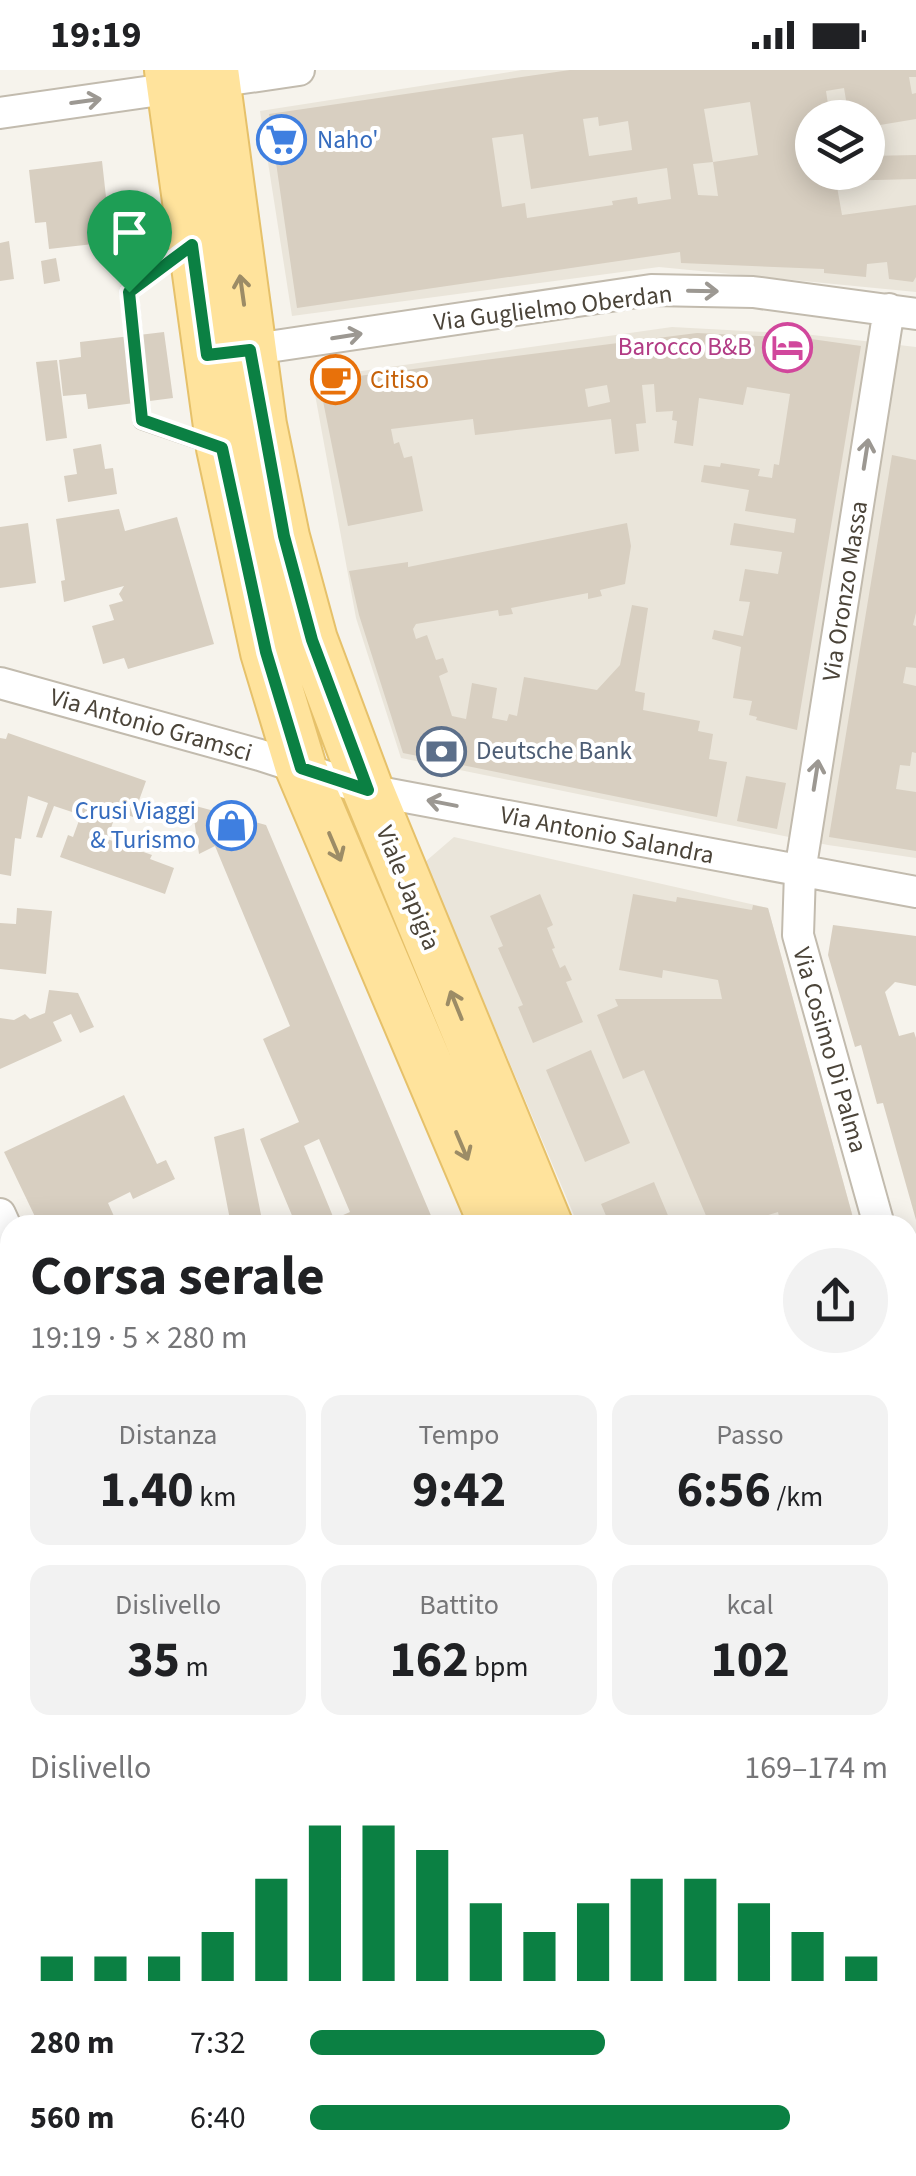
<!DOCTYPE html>
<html lang="it">
<head>
<meta charset="utf-8">
<style>
	body { margin:0; font-family:"Source Sans 3",sans-serif; background:#f2f2f2; color:#202124; height:100vh; display:flex; flex-direction:column; font-size:38px; white-space:nowrap }
	* { box-sizing:border-box; margin:0 }
	p { font-size:32px; color:#757577 }
	.icon { flex:none; width:55px; height:55px; fill:none; stroke:currentColor; stroke-width:2; stroke-linecap:round; stroke-linejoin:round }
	.map { position:relative; flex:1; overflow:hidden }
	.panel { position:absolute; left:0px; top:1145px; width:918px; height:962px; display:flex; flex-direction:column; background:#fff; border-radius:30px 30px 0 0; box-shadow:0 5px 25px #0003 }
	.panel>* { flex:none }
	.fabs { position:absolute; left:795px; top:30px; display:grid; gap:20px }
	.fabs a { display:grid; place-items:center; width:90px; height:90px; border-radius:50%; background:#fff; box-shadow:0 5px 25px #0003; font-size:50px }
	.pin { position:absolute; display:grid; place-items:center; width:85px; height:85px; color:#fff; margin:-102px -42px; border-radius:50% 50% 50% 0; rotate:-45deg; box-shadow:0 0 10px #0007 }
	.pin .icon { rotate:45deg }
	.round { display:grid; place-items:center; flex:none; width:105px; height:105px; border-radius:52px; background:#f2f2f2 }
	.overview { display:flex; align-items:center; justify-content:space-between; height:170px; padding:0 30px }
	h1 { font-size:55px; font-weight:700; line-height:75px }
	.stats { display:grid; grid-template-columns:repeat(3,1fr); gap:15px; height:170px; padding:10px 30px }
	.stats div { display:grid; align-content:center; border-radius:20px; background:#f2f2f2; text-align:center }
	.stats b { font-size:50px; font-weight:700 }
	.stats small { font-size:28px; font-weight:400 }
	.stats p { font-size:28px }
	.chart { height:280px; padding:20px 30px }
	.chart p { display:flex; justify-content:space-between }
	.chart svg { width:100%; height:180px; margin-top:10px; stroke:#0b8043; stroke-width:6 }
	ul { padding:0 30px; list-style:none; font-size:32px }
	li { display:grid; grid-template-columns:160px 120px 1fr; align-items:center; height:75px }
	li i { height:25px; border-radius:12px; background:#0b8043 }
	.status { display:flex; justify-content:space-between; align-items:center; height:70px; padding:0 50px; background:#fff; direction:ltr }
	.status svg { height:28px; fill:currentColor }
	.map>svg:first-child { display:block }
	.residential { fill:#eae5da; fill-rule:evenodd }
	.building { fill:#d8cfc1; fill-rule:evenodd }
	.lines { fill:none; stroke-linecap:round; stroke-linejoin:round }
	.lane-casing { stroke:#c2bbae; stroke-width:19 }
	.street-casing { stroke:#c2bbae; stroke-width:34 }
	.secondary-casing { stroke:#d6c79b; stroke-width:49 }
	.primary-casing { stroke:#e6c16a; stroke-width:54 }
	.path { stroke:#c4b79f; stroke-width:5; stroke-dasharray:5 5; stroke-linecap:butt }
	.lane { stroke:#fff; stroke-width:15 }
	.street { stroke:#fff; stroke-width:30 }
	.secondary { stroke:#fff3cd; stroke-width:45 }
	.primary { stroke:#ffe39c; stroke-width:50 }
	.oneway { stroke:#9c9892 }
	.oneway2 { stroke:#9c8c66 }
	.route-casing { stroke:#fff; stroke-width:20 }
	.route { stroke:#0b8043; stroke-width:12 }
	.labels { text-anchor:middle; dominant-baseline:central; stroke-width:8; stroke-linejoin:round; paint-order:stroke }
	.shop-label { font-size:25px; fill:#366cbe; stroke:#fff; text-anchor:start }
	.street-label { font-size:25px; fill:#4b4439; stroke:#fff }
	.hotel-label { font-size:25px; fill:#b23c85; stroke:#fff; text-anchor:end }
	.food-label { font-size:25px; fill:#c56008; stroke:#fff; text-anchor:start }
	.service-label { font-size:25px; fill:#4e5e75; stroke:#fff; text-anchor:start }
</style>
</head>
<body>
<div class="status"><b>19:19</b><svg viewBox="0 0 49 12"><path d="M0 12V9h3v3zM5 12V6h3v6zM10 12V3h3v9zM15 12V0h3v12zM26 1h20v11H26zM47 4h2v5h-2z"/></svg></div>
<div class="map">
<svg width="916" height="2106" viewBox="0 0 916 2106">
	<rect width="100%" height="100%" fill="#f6f3ec"/>
	<path class="residential" d="M522,0h394v222l-257,-25 -367,49 -32,-205zM812,48h56v54h-56z
		M672,257l132,7 112,13v511l-88,-13 -427,-87 -45,-140 -44,-240z
		M454,767l314,71 87,317h-277l-153,-363z
		M916,1411v515l-8,-19v-494z"/>
	<path class="building" d="M570,0h346v7h-7l3,17 4,-1v26l-48,8v-9h-19l-5,-30 -18,3 4,27h-18v54h56v-16l48,-1v24l-80,2 6,34 74,-10v72l-3,5 -24,-3 -2,-17 -20,2 -1,13 -42,-4v-4l-143,-6 -1,-11 -383,56 -28,-194zM750,32l8,53 -45,7 5,34 -20,-1 -5,-31 20,-2 -9,-53zM598,47l1,9 29,-5 4,29 -43,6 -6,-37zM523,64l8,55 136,-21 4,31 -33,5 -1,-7 -25,4 1,4 -86,13 -2,-15 -23,4 -10,-69z
		M102,91l9,81 -62,7 -3,-27 -11,1 -6,-53z
		M9,171l5,38 -14,2v-38z
		M56,188l4,23 -16,3 -3,-23z
		M164,262l9,66 -85,11 -2,-15 -23,2 -4,-36 22,-3 -1,-15z
		M697,263l107,5 57,8 -64,384 -41,-10 1,-3 -8,-2 3,-14 -19,-3 8,-51 -29,-8 2,-9 29,6 7,-34 -11,-1 6,-32 33,5 4,-22 -52,-7 4,-22 60,10 2,-14 -51,-8 4,-21 -48,-8 3,-17 16,2 1,-4 39,6 -2,7 14,2 2,-14 5,1 11,-71 -43,-7 -4,18 -44,-7 -6,48 -19,-3 3,-22 -5,-1 1,-9 -17,1 -2,-28 -12,1 4,38 -10,1 3,27 -24,3 -4,-35 -136,16 -2,-16 -82,10 3,15 5,-2 5,16 8,-2 11,55 -75,15 -29,-145zM607,315l3,17 -22,5 -3,-18z
		M57,290l10,78 -21,3 -10,-79z
		M101,374l4,25 8,-1 4,26 -49,8 -4,-26 13,-2 -4,-25z
		M892,385l24,5v153l-3,12 3,1v42l-10,-1 -3,16 13,3v67l-4,-1 -2,14 -10,-1 -4,24 20,3v59l-87,-14z
		M119,439l6,22 52,-14 37,127 -86,25 -4,-11 -21,6 -11,-38 22,-6 -5,-15 14,-4 -4,-7 5,-8 -60,16 -3,-21 4,-1 -9,-61z
		M28,453l8,60 -36,5v-61z
		M627,453l4,23 -6,38 -25,6 2,6 -14,3v-6l-77,15 2,6 -14,2 -1,-6 -82,14 -3,5 3,10 11,-4 9,25 7,-2 5,14 -9,4 13,40 14,3 6,-36 25,5 -5,30 15,3 2,-7 8,2 7,-39 73,13 23,-25 12,-60 16,3 -13,83 10,2 -2,17 57,11 -2,10 15,3 -4,25 18,3 -10,55 -314,-64 -44,-138 -10,-44 59,-9v5z
		M8,663l138,48 -13,36 -16,-6 -10,28 45,16 -2,4 24,9 -9,26 -105,-37 8,-22 5,2 8,-22 -27,-9 -12,32 -6,-1 12,-34 -20,-7 -7,43 -6,-1 -4,38 -11,-2v-136l6,1z
		M746,706l40,7 -9,46 -40,-8z
		M192,735l74,20 169,400h-139l-36,-86 39,-17 -36,-83 27,-13 -75,-180 -16,8zM319,1069l31,73 -16,7 -30,-73z
		M540,824l13,31 -6,3 8,20 -3,1 8,19 5,-3 7,15 -6,2 17,40 -50,21 -15,-36 5,-2 -25,-57 5,-2 -13,-30z
		M633,824l43,8 1,-5 75,13 1,-5 15,3 87,317h-74l-3,-13 -41,13h-27l-66,-155 -21,9 -26,-64 21,-9 -3,-7h107l-4,-19 -55,-10 -1,8 -43,-8z
		M17,838l35,3 -6,63 -46,-5v-46l16,1z
		M833,855l83,11v50l-21,-4 -10,10 14,44 15,-4 2,6v182l-33,-117 -6,1 -16,-59 -6,2 -27,-92z
		M49,920l29,3 16,34 -14,6 -9,-19 -18,8 9,19 -62,28v-51l14,2 11,-6 5,5 15,-6z
		M591,980l39,93 -45,19 -39,-92z
		M124,1025l33,69 9,-4 9,19 -42,20 -3,-7 -22,11 10,22h-79l-35,-73z
		M244,1058l3,16 16,81h-32l-17,-88z
		M654,1112l18,43h-62l-9,-21z
		M0,1288l10,21v27l-10,5z
		M10,1408v55l-10,1v-55z
		M916,1426v105l-8,-22v-79z
		M10,1562v70l-10,1v-70z
		M908,1725l8,20v139l-8,-20z
		M0,1969l10,23v67l-10,4z
		M246,2098h138l-19,8h-138z
		M653,2098h143l4,8h-144z"/>
	<g class="lines">
		<defs>
			<path id="lane" d="M184,180l-55,41 13,130 73,25
				M0,1809l10,-4
				M0,1924l10,23
				M558,2106l20,-8"/>
			<path id="street" d="M0,43l299,-43
				M235,282l416,-62 102,2 163,22
				M0,613l260,72 108,35 548,102
				M0,1144l10,22
				M879,1155l-81,-290 2,-63 89,-563
				M908,1256l8,31
				M908,1385l8,-2
				M0,1516l10,-2
				M908,1553l8,23
				M107,2098l4,8
				M822,2098l4,8
				M45,2106l19,-8"/>
			<path id="secondary" d="M908,1972l8,20
				M877,2098l3,8"/>
			<path id="primary" d="M170,0l52,378 44,204 35,116 194,457
				M213,0l48,355 23,112 28,103 56,150 179,435
				M908,2050l8,21"/>
		</defs>
		<use href="#lane" class="lane-casing"/>
		<use href="#street" class="street-casing"/>
		<use href="#secondary" class="secondary-casing"/>
		<use href="#primary" class="primary-casing"/>
		<path class="path" d="M0,1480l10,-2"/>
		<use href="#lane" class="lane"/>
		<use href="#street" class="street"/>
		<use href="#secondary" class="secondary"/>
		<use href="#primary" class="primary"/>
	</g>
	<defs><path id="oneway-shaft" d="M-6 0H5M1.5-3L5.5 0L1.5 3" fill="none" stroke-width="1.6" stroke-linecap="round" stroke-linejoin="round" transform="scale(2.5)"/></defs>
	<g class="oneway">
		<use href="#oneway-shaft" transform="translate(86 31) rotate(-8)"/>
		<use href="#oneway-shaft" transform="translate(703 221) rotate(1)"/>
		<use href="#oneway-shaft" transform="translate(347 266) rotate(-9)"/>
		<use href="#oneway-shaft" transform="translate(866 384) rotate(-81)"/>
		<use href="#oneway-shaft" transform="translate(816 705) rotate(-81)"/>
		<use href="#oneway-shaft" transform="translate(442 733) rotate(-169)"/>
	</g>
	<g class="oneway2">
		<use href="#oneway-shaft" transform="translate(242 220) rotate(-98)"/>
		<use href="#oneway-shaft" transform="translate(335 777) rotate(67)"/>
		<use href="#oneway-shaft" transform="translate(456 935) rotate(-112)"/>
		<use href="#oneway-shaft" transform="translate(462 1076) rotate(67)"/>
	</g>
	<g class="lines">
		<defs>
			<path id="route" d="M192,175l15,110 43,-5 34,186 28,104 56,150 -67,-22 -35,-116 -44,-204 -80,-28 -13,-128z"/>
		</defs>
		<use href="#route" class="route-casing"/>
		<use href="#route" class="route"/>
	</g>
	<defs>
		<symbol id="supermarket-ring" viewBox="-11 -11 22 22"><circle r="9.5" fill="#fff" stroke="#3f7fe0" stroke-width="1.5"/><path d="M-6-5.5h2.5l.6 2H6L4.5 2H-2.5L-4.4-4H-6ZM-1.5 3.2a1.3 1.3 0 1 0 .1 0ZM3 3.2a1.3 1.3 0 1 0 .1 0Z" fill="#3f7fe0"/></symbol>
		<symbol id="hotel-ring" viewBox="-11 -11 22 22"><circle r="9.5" fill="#fff" stroke="#d1479c" stroke-width="1.5"/><path d="M-6-4.5h1.5V1H6V5H4.5V3h-9V5H-6ZM-4 0a1.8 1.8 0 1 1 3.6 0ZM.5 0V-2.5h3Q6-2.5 6 0Z" fill="#d1479c"/></symbol>
		<symbol id="cafe-ring" viewBox="-11 -11 22 22"><circle r="9.5" fill="#fff" stroke="#e8710a" stroke-width="1.5"/><path d="M-5.5-4.5H6V0H3Q3 3.5 0 3.5H-2.5Q-5.5 3.5-5.5 0ZM3-3.2v2h1.7v-2ZM-6 4.5H4V6H-6Z" fill="#e8710a"/></symbol>
		<symbol id="bank-ring" viewBox="-11 -11 22 22"><circle r="9.5" fill="#fff" stroke="#5c6f8a" stroke-width="1.5"/><path d="M-6-4H6V4H-6ZM0-2.3a2.3 2.3 0 1 0 0 4.6a2.3 2.3 0 1 0 0-4.6Z" fill="#5c6f8a"/></symbol>
		<symbol id="shop-ring" viewBox="-11 -11 22 22"><circle r="9.5" fill="#fff" stroke="#3f7fe0" stroke-width="1.5"/><path d="M-5-2.5h2.3a2.7 3.5 0 0 1 5.4 0H5L5.5 6h-11ZM-1.5-2.5h3a1.5 2.3 0 0 0-3 0Z" fill="#3f7fe0"/></symbol>
	</defs>
	<g fill-rule="evenodd">
		<use href="#supermarket-ring" x="254" y="42" width="55" height="55"/>
		<use href="#hotel-ring" x="760" y="250" width="55" height="55"/>
		<use href="#cafe-ring" x="308" y="282" width="55" height="55"/>
		<use href="#bank-ring" x="414" y="654" width="55" height="55"/>
		<use href="#shop-ring" x="204" y="728" width="55" height="55"/>
	</g>
	<g class="labels">
		<g class="shop-label">
			<text x="317" y="70">Naho'</text>
			<text x="196" y="741" text-anchor="end">Crusi Viaggi<tspan x="196" dy="29">&amp; Turismo</tspan></text>
		</g>
		<g class="street-label">
			<text transform="translate(553 238) rotate(-7)">Via Guglielmo Oberdan</text>
			<text transform="translate(845 521) rotate(-81)">Via Oronzo Massa</text>
			<text transform="translate(151 655) rotate(16)">Via Antonio Gramsci</text>
			<text transform="translate(607 765) rotate(11)">Via Antonio Salandra</text>
			<text transform="translate(408 818) rotate(68)">Viale Japigia</text>
			<text transform="translate(830 980) rotate(74)">Via Cosimo Di Palma</text>
		</g>
		<g class="hotel-label">
			<text x="752" y="277">Barocco B&amp;B</text>
		</g>
		<g class="food-label">
			<text x="370" y="310">Citiso</text>
		</g>
		<g class="service-label">
			<text x="476" y="681">Deutsche Bank</text>
		</g>
	</g>
</svg>
<div class="fabs">
<a><svg class="icon" aria-label="layers" viewBox="0 0 24 24"><path d="M12 4l9 5-9 5-9-5zM3 14l9 5 9-5"/></svg></a>
</div>
<div class="pin" style="left:129px;top:222px;background:#1e9e55"><svg class="icon" aria-label="arrive" viewBox="0 0 24 24"><path d="M6 21V4h12l-3 4 3 4H6"/></svg></div>
<section class="panel">
<div class="overview"><div><h1>Corsa serale</h1><p>19:19 · 5 × 280 m</p></div><a class="round"><svg class="icon" aria-label="share" viewBox="0 0 24 24"><path d="M12 15V3M7 8l5-5 5 5M5 13v7h14v-7"/></svg></a></div>
<div class="stats">
<div><p>Distanza</p><b>1.40<small> km</small></b></div>
<div><p>Tempo</p><b>9:42</b></div>
<div><p>Passo</p><b>6:56<small> /km</small></b></div>
</div>
<div class="stats">
<div><p>Dislivello</p><b>35<small> m</small></b></div>
<div><p>Battito</p><b>162<small> bpm</small></b></div>
<div><p>kcal</p><b>102</b></div>
</div>
<div class="chart"><p><span>Dislivello</span>169–174 m</p>
<svg viewBox="0 0 160 44" preserveAspectRatio="none"><path d="M5 44V38M15 44V38M25 44V38M35 44V32M45 44V19M55 44V6M65 44V6M75 44V12M85 44V25M95 44V32M105 44V25M115 44V19M125 44V19M135 44V25M145 44V32M155 44V38"/></svg>
</div>
<ul>
<li><b>280 m</b>7:32<i style="width:51%"></i></li>
<li><b>560 m</b>6:40<i style="width:83%"></i></li>
</ul>
</section>
</div>
</body>
</html>
